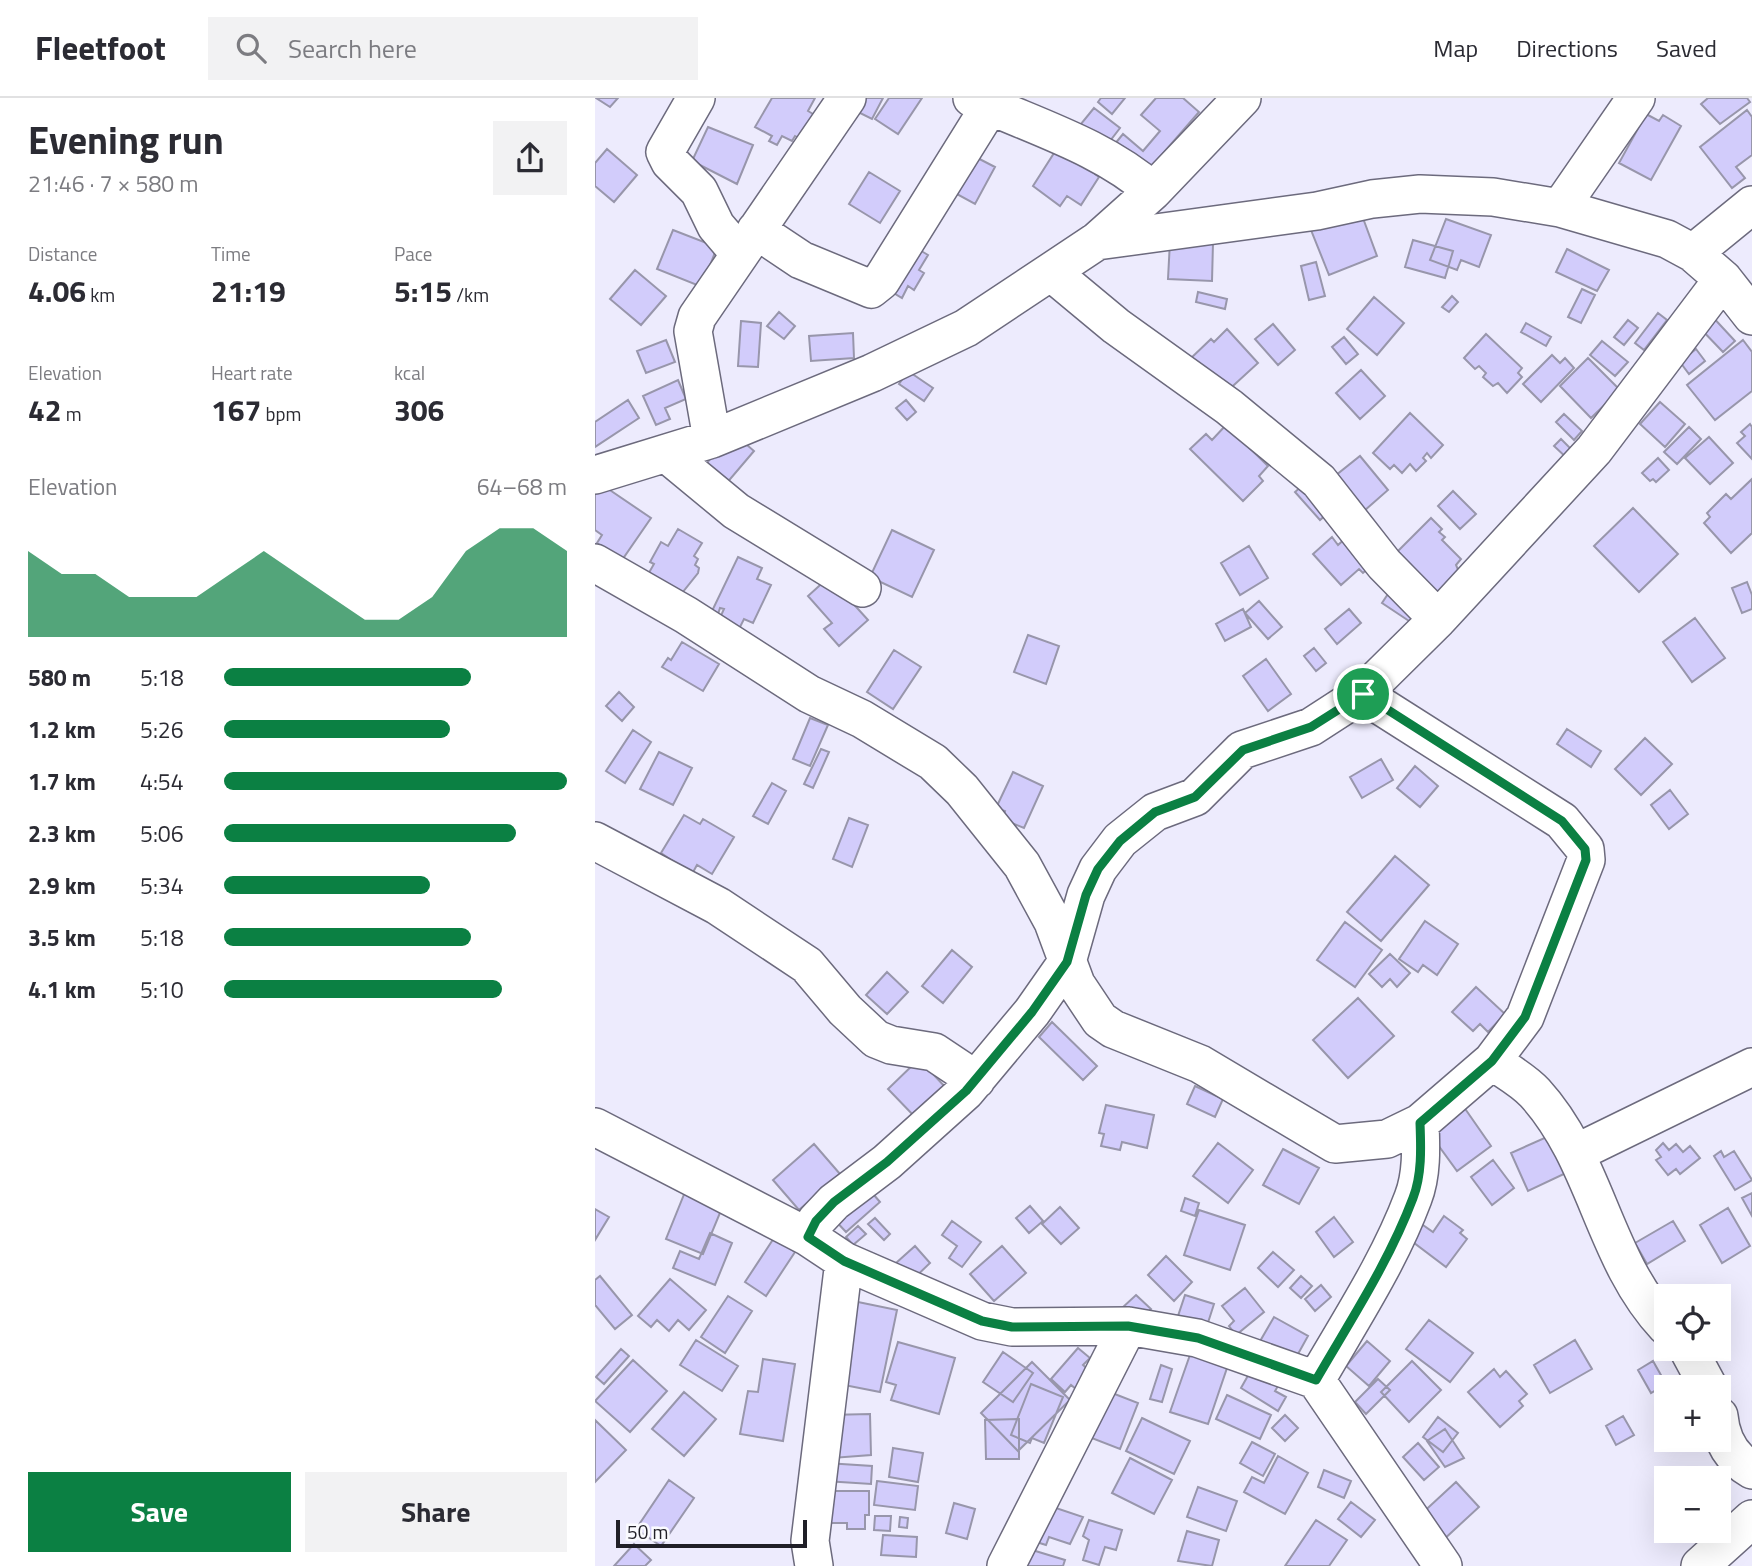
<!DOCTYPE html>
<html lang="en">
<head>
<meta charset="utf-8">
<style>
	body { margin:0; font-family:"Titillium Web",sans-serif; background:#f2f2f3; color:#2b2b33; height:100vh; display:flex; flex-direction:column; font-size:26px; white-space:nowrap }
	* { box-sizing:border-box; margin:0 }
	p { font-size:23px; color:#7c7c81 }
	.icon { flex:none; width:38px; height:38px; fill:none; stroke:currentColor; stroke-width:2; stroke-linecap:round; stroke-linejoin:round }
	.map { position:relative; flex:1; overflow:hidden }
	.panel { display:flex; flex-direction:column; background:#fff; width:595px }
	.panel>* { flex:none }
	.controls { position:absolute; left:1059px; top:1186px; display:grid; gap:14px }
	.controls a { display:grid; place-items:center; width:77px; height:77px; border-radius:0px; background:#fff; box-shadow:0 7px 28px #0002; font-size:35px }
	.scale { position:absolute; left:21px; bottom:18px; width:191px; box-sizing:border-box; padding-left:7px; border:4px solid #201f27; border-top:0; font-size:19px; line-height:24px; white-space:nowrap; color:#201f27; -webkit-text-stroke:5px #fafafe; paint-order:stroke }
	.pin { position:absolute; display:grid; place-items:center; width:60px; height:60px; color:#fff; margin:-30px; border:4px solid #fff; border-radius:50%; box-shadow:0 2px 7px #0007 }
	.round { display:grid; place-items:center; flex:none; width:74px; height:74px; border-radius:0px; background:#f2f2f3 }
	.overview { display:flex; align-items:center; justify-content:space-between; height:119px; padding:0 28px }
	h1 { font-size:38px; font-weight:700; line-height:52px }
	.metrics { display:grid; grid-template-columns:repeat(3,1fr); gap:10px; height:119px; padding:7px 28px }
	.metrics div { display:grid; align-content:center }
	.metrics b { font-size:30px; font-weight:700 }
	.metrics small { font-size:19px; font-weight:400 }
	.metrics p { font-size:19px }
	.chart { height:196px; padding:14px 28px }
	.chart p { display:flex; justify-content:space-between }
	.chart svg { width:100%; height:126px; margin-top:7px; fill:#0b8043; opacity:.7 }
	.button { display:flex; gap:14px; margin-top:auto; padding:14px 28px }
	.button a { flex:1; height:80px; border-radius:0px; background:#0b8043; color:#fff; font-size:28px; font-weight:700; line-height:80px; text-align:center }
	.button a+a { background:#f2f2f3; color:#2b2b33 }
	ul { padding:0 28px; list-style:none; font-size:23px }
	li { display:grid; grid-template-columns:112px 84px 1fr; align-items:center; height:52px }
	li i { height:18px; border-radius:9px; background:#0b8043 }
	header { display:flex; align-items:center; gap:42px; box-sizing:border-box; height:98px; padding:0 35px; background:#fff; border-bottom:2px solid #e1e1e2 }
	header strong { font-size:33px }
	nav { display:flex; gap:38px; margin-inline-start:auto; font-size:24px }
	.search { width:490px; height:63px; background:#f2f2f3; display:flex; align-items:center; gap:18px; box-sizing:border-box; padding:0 24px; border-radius:0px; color:#7c7c81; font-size:26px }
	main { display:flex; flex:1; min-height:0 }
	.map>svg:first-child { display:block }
	.building { fill:#d2ccfb; stroke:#9896ab; stroke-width:2 }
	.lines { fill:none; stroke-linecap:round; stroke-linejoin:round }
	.minor-casing { stroke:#6c6a7d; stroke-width:40 }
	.minor { stroke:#fff; stroke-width:37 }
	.route-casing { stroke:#fff; stroke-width:14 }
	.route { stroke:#0b8043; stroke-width:9 }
</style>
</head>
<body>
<header>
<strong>Fleetfoot</strong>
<div class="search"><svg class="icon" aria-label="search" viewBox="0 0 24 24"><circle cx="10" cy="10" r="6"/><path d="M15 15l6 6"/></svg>Search here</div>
<nav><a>Map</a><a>Directions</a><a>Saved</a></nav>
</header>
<main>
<section class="panel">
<div class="overview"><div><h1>Evening run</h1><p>21:46 · 7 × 580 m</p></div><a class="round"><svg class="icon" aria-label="share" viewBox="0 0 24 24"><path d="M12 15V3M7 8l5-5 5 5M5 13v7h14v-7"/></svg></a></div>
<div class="metrics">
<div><p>Distance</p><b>4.06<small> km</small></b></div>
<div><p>Time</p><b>21:19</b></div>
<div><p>Pace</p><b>5:15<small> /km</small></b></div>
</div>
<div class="metrics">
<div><p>Elevation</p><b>42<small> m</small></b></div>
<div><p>Heart rate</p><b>167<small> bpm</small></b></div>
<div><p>kcal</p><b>306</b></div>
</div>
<div class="chart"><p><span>Elevation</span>64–68 m</p>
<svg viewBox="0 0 160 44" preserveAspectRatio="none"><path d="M0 44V14L10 22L20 22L30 30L40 30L50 30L60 22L70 14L80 22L90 30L100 38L110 38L120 30L130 14L140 6L150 6L160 14V44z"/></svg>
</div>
<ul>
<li><b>580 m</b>5:18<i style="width:72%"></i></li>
<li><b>1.2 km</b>5:26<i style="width:66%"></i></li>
<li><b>1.7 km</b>4:54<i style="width:100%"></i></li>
<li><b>2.3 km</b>5:06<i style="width:85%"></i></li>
<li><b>2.9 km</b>5:34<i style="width:60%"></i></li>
<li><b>3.5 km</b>5:18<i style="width:72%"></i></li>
<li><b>4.1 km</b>5:10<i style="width:81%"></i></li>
</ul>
<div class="button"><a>Save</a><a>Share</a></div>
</section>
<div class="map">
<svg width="1157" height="1468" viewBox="0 0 1157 1468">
	<rect width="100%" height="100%" fill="#edebfd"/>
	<path class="building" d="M1,0h22l-8,9z
		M177,0h43l-7,13 10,6 -14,24 -9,-5 -3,5 -10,-5 -5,9 -8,-4 3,-5 -17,-9z
		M263,0h25l-11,21 -20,-10z
		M294,0h33l-24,36 -23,-15z
		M506,0h24l-13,16 -14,-12z
		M561,0h27l16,14 -53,61 -32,-28 9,-11 20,17 17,-20 -19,-16z
		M1113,0h39l3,4 -30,22 -19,-20z
		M499,10l26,20 -17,22 -27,-20z
		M1152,12l5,7v38l-16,12 9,11 -13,10 -32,-41z
		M1051,16l13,7 4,-6 18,11 -30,54 -32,-17z
		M113,29l45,18 -16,39 -45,-23z
		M12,51l30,26 -23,27 -19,-16v-23z
		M461,52l41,14 -2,10 4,3 -18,28 -14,-9 -7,10 -27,-20z
		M369,53l31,16 -20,37 -31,-17z
		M274,74l31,19 -20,32 -31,-19z
		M765,112l17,46 -48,19 -18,-45z
		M851,121l45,16 -12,32 -18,-7 -4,10 -27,-10z
		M78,132l44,17 -15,40 -45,-18z
		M818,142l40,11 -8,27 -40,-11z
		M575,143l43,2 -1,38 -44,-2z
		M313,145l20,12 -9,15 5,3 -10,17 -6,-4 -6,12 -20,-12z
		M972,151l42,21 -12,21 -41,-19z
		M721,164l9,34 -16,4 -8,-34z
		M40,172l31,26 -25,29 -31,-26z
		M987,191l13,6 -14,28 -13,-6z
		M603,194l29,7 -2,10 -29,-7z
		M857,198l6,6 -9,10 -7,-5z
		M779,199l30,26 -27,32 -30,-26z
		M184,214l16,14 -11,13 -17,-13z
		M1063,215l9,7 -23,30 -9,-7z
		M1114,215l26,28 -12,11 -26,-27z
		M1033,222l10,8 -14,17 -10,-8z
		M146,223l20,2 -3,44 -20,-1z
		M931,225l25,14 -5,9 -25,-14z
		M678,226l22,26 -17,15 -23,-26z
		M632,231l31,34 -35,32 -33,-36 21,-20 3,3z
		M258,235l1,25 -43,3 -2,-25z
		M891,236l36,34 -4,5 4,4 -15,16 -9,-10 -5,3 -10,-9 3,-4 -7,-7 -4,3 -11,-11z
		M749,239l14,17 -12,10 -14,-17z
		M71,242l9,22 -29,11 -9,-22z
		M1148,242l9,12v39l-37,29 -28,-35z
		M1007,243l26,21 -13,14 -25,-21z
		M1101,251l9,12 -16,13 -9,-12z
		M957,257l8,8 5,-5 9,10 -33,34 -18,-18z
		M993,260l32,32 -29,28 -31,-32z
		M766,272l24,26 -25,23 -24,-26z
		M313,273l25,17 -9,13 -25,-17z
		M83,282l8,19 -21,9 5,11 -14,6 -13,-29z
		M33,302l11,18 -44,29v-25z
		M311,302l10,12 -9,8 -11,-12z
		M1065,304l25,22 -20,23 -25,-23z
		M815,315l33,32 -12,13 -4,-5 -4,5 3,3 -10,10 -6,-7 -8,9 -8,-8 -4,4 -17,-16z
		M969,316l18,17 -8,9 -18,-18z
		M1155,326l2,3v32l-15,-16 8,-7 -4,-4z
		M631,327l42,41 -9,10 4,5 -20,20 -53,-52 16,-15 6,6z
		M1094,329l12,12 -24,25 -13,-12z
		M137,334l22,19 -34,40 -14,-27z
		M1114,339l24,26 -23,21 -25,-26z
		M966,341l14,14 -6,7 -15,-14z
		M765,358l28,34 -24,21 -29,-35z
		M1063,360l11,12 -13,12 -3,-3 -3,2 -8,-8z
		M715,381l25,28 -15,13 -25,-28z
		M1157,381v54l-21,20 -27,-30 6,-6 -3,-4 19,-19 5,5z
		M3,384l53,36 -29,42 -25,-17 5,-8 -7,-5v-43z
		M858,393l23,23 -16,15 -22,-23z
		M1038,410l45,46 -39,38 -45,-46z
		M836,420l11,11 -3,3 6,5 -3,3 19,19 -5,6 3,7 -30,32 -42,-42z
		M83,431l24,14 -8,13 4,3 -3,6 4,3 -1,5 -20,25 -35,-15 11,-19 -4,-2 11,-20 7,4z
		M297,432l42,20 -22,47 -42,-20z
		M737,439l6,8 9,-8 25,28 -9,8 -4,-4 -18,16 -28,-31z
		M654,448l19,32 -28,17 -19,-32z
		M143,459l24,11 -5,11 14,6 -18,38 -9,-4 -5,10 -20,-9 5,-11 -4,-1 -2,6 -6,-3z
		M234,479l39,43 -29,26 -15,-17 8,-6 -24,-27z
		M1152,484l5,13v14l-10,4 -10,-25z
		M793,496l30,21 -6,8 -30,-20z
		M664,503l23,26 -14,12 -23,-26z
		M648,511l8,18 -26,14 -9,-17z
		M754,511l12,14 -24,21 -12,-15z
		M1100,520l30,40 -33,24 -29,-40z
		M433,537l31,11 -13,38 -32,-12z
		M87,544l37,22 -16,27 -41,-24 6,-9 3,2z
		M719,550l12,15 -10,8 -12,-15z
		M299,552l27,17 -28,42 -26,-17z
		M671,561l25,35 -23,17 -25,-35z
		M24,594l15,15 -12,14 -16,-15z
		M215,620l18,7 -18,41 -17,-7z
		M972,631l34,22 -10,16 -34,-23z
		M38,632l18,12 -26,41 -19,-12z
		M1050,640l27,26 -31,31 -26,-26z
		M226,651l8,3 -16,36 -9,-4z
		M64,654l33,16 -19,37 -33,-16z
		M786,661l12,21 -31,18 -12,-21z
		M820,668l23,20 -18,21 -23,-19z
		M418,674l30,14 -19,42 -22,-9 3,-8 -9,-3z
		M177,685l14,8 -18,33 -15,-8z
		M1075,692l18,24 -19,15 -18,-24z
		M89,717l16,9 3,-5 31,18 -22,37 -15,-9 -5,9 -31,-21z
		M254,720l19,7 -16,42 -19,-8z
		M800,758l34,29 -48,56 -34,-29z
		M830,823l33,23 -21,31 -14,-10 -5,7 -19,-13z
		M750,824l37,28 -27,37 -38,-27z
		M357,852l20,17 -29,36 -21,-17z
		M795,856l20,19 -13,14 -7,-8 -8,8 -13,-13z
		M292,874l21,20 -21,22 -21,-19z
		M881,889l29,27 -17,18 -8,-8 -7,7 -21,-19z
		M763,900l36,38 -46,42 -35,-38z
		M457,924l45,44 -14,14 -44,-43z
		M324,961l28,30 -31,29 -28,-29z
		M600,988l28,13 -8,18 -28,-13z
		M864,1002l32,46 -34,25 -24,-33z
		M511,1007l48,10 -7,33 -25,-6 -2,8 -19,-4 3,-12 -5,-1z
		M954,1038l17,37 -38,18 -17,-38z
		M623,1045l35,27 -25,33 -35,-27z
		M1068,1045l6,7 7,-6 7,8 7,-6 10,12 -20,16 -4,-5 -8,6 -12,-15 5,-3 -5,-7z
		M219,1046l26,30 -41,36 -26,-30z
		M688,1051l36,19 -20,36 -36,-19z
		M1126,1053l3,6 10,-6 18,29 -17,10 -21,-34z
		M898,1062l21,28 -22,17 -21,-28z
		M272,1089l13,15 -34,30 -14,-15z
		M90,1094l37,16 -19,46 -37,-15z
		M1157,1095v23l-10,-18z
		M590,1100l14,5 -4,13 -14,-5z
		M435,1108l13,15 -14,12 -13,-15z
		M465,1109l19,21 -18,16 -19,-20z
		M1133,1110l22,38 -28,17 -22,-38z
		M0,1111l14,8 -14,23z
		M604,1112l46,15 -15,45 -46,-15z
		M849,1118l19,14 -3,3 7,6 -21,28 -45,-34 12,-15 20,14z
		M739,1119l19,25 -19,15 -18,-25z
		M280,1120l15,16 -6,6 -16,-16z
		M357,1123l29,21 -19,25 -13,-9 8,-12 -15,-11z
		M1078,1123l12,20 -38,23 -12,-21z
		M263,1128l8,8 -13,11 -7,-8z
		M115,1135l22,10 -17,42 -42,-17 7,-17 19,8z
		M179,1140l21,14 -29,44 -21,-14z
		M320,1148l15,17 -22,21 -22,-12z
		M407,1148l24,27 -32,28 -24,-27z
		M678,1154l21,18 -16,17 -20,-19z
		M571,1158l26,26 -18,19 -26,-26z
		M5,1178l32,39 -17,14 -20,-24v-25z
		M706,1178l11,10 -11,12 -11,-10z
		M75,1181l36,31 -17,20 -11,-10 -9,11 -12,-11 -6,7 -13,-11z
		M726,1187l10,12 -16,14 -10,-12z
		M650,1190l19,24 -28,23 -7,-9 5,-5 -12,-15z
		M541,1197l15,14 -14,14 -15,-15z
		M590,1197l29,9 -9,28 -29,-10z
		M133,1198l24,15 -27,42 -24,-16z
		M263,1204l39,8 -17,82 -41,-8z
		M679,1219l34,19 -15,27 -34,-20z
		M834,1222l44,33 -23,29 -44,-33z
		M101,1242l42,26 -16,25 -42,-26z
		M980,1242l17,29 -42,24 -16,-28z
		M772,1243l23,20 -21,25 -23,-20z
		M303,1244l57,16 -16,56 -48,-14 5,-15 -10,-3z
		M483,1250l12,10 -7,7 8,7 -15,17 -5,-4 -6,7 -14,-13z
		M26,1251l8,7 -25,28 -8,-7z
		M408,1254l30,21 -20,29 -30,-20z
		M596,1254l37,13 -20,59 -38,-12z
		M168,1261l32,5 -12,77 -43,-7 8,-43 10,1z
		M38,1262l34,31 -37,41 -35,-31z
		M817,1263l29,29 -32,32 -28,-30z
		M1058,1263l13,23 -15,9 -13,-23z
		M437,1264l38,38 -52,51 -37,-38z
		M566,1267l11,4 -10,33 -12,-3z
		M659,1267l11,14 13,7 -3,5 11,6 -8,14 -37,-23z
		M899,1271l6,8 6,-6 21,23 -8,7 4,5 -23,21 -32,-35z
		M783,1281l12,11 -24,24 -11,-12z
		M436,1286l32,13 -19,46 -12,-5 -2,5 -19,-8z
		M512,1293l31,12 -18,46 -31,-12z
		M89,1294l32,27 -32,37 -32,-27z
		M632,1297l44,20 -11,24 -44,-20z
		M275,1316l1,41 -39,3 -4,-43z
		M690,1317l13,13 -13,13 -13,-13z
		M1028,1318l11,19 -18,10 -10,-19z
		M843,1319l20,16 -15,19 -20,-15z
		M547,1320l48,23 -16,33 -48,-23z
		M424,1321v40h-33l-1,-39z
		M0,1322l31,30 -31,32z
		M850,1331l19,29 -19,9 -18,-26z
		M657,1344l23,12 -12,22 -23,-13z
		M823,1345l21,24 -15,13 -21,-23z
		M298,1350l30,5 -5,29 -29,-5z
		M683,1358l30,17 -23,41 -41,-22 8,-15 12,6z
		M535,1360l42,22 -18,34 -42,-21z
		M231,1365l46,3 -1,18 -46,-3z
		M729,1372l27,11 -7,17 -26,-11z
		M74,1382l25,18 -33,48 -25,-17z
		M282,1383l41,5 -3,24 -41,-5z
		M861,1384l23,25 -38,35 -23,-25z
		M603,1389l39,14 -11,30 -39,-14z
		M229,1393h45v24h-4v14h-18v-6h-23z
		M756,1404l24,18 -14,17 -23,-18z
		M359,1405l21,6 -8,30 -21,-6z
		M446,1405l42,14 -13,27 -21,-7 -3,8 -13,-4z
		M280,1418h16l-1,15 -16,-1z
		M305,1419l8,1 -1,10 -8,-1z
		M494,1422l33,10 -6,20 -11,-3 -6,18 -16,-5 6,-20 -6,-4z
		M721,1422l31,20 -18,26h-44z
		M592,1433l32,9 -7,26 -34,-5z
		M288,1437l34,2 -1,20 -35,-2z
		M39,1446l17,16 -6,6h-31z
		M424,1448l46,14 -2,6h-45z"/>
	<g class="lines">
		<defs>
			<path id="minor" d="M101,0l-31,54 5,10 29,29 17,35 24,28
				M377,0c61,28 130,48 181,93
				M965,110l76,-110
				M161,132l45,30 70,29 10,-8 109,-175
				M502,143l220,-30 55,-12 48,-5 73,3 67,11 107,31 26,14 30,26 29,37
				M1098,155l59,-48
				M456,174l65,54 113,81 90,74 65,83 54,55
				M117,341l-19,-108 4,-14 150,-219
				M72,356l69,57 126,77
				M0,377l117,-36 160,-66 94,-45 131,-87 56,-50 89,-93
				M0,465l91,52 123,79 53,25 71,43 29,28 60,75 31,57 23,62 24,36 13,9 87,35 135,80 52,-5 33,-16 72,-62 33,-44 61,-157 -1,-11 -23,-28 -200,-127
				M0,743l123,65 89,59 38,45 31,29 15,6 43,7 42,28
				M897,963c14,10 31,19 43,32 62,68 68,166 131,233
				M0,1029l213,110 36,24 138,60 30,6 116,-1 69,12 119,42 127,186
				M981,1055l176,-86
				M213,1139l8,-16 18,-19 53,-40 79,-71 66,-79 35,-50 19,-67 12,-26 22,-29 35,-28 40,-15 47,-47 69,-23 51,-33 76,-75 156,-169 129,-171
				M1093,1251l21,39
				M721,1282c34,-59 73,-118 97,-182 9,-23 8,-50 7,-75
				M1124,1318c2,23 12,42 33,54
				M219,1468l-4,-25 34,-280
				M411,1468l122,-240
				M1105,1468l52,-47"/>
		</defs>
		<use href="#minor" class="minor-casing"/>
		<use href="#minor" class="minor"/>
	</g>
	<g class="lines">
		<defs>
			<path id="route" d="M768,596l199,127 23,28 1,11 -61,157 -33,44 -72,62c1,25 2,52 -7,75 -24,64 -63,123 -97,182l-118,-42 -70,-12 -116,1 -30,-6 -138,-60 -36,-24 8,-16 18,-19 53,-40 79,-71 66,-79 35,-50 19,-67 12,-26 22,-28 35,-29 40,-15 48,-47 68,-23z"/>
		</defs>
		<use href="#route" class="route-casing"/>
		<use href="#route" class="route"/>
	</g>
</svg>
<div class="controls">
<a><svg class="icon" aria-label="locate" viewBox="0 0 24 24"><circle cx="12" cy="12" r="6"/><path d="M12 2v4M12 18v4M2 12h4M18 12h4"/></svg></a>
<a>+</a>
<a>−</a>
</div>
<div class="scale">50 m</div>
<div class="pin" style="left:768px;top:596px;background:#1e9e55"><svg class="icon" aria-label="arrive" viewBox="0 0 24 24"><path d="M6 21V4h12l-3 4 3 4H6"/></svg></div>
</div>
</main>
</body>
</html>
